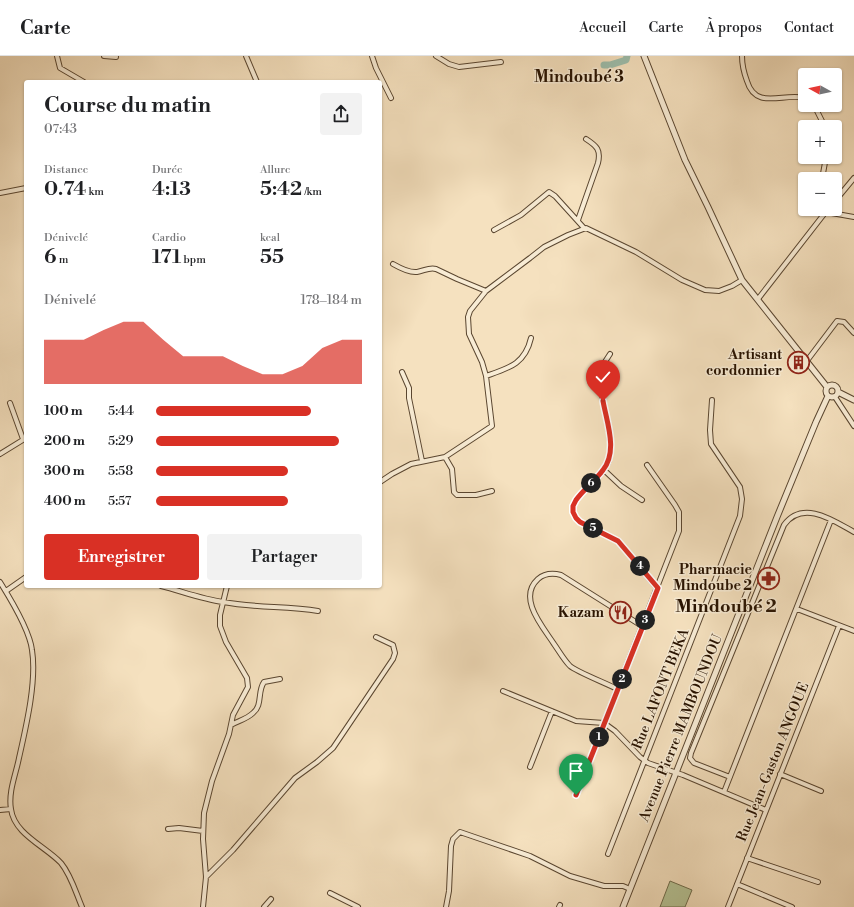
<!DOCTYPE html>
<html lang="fr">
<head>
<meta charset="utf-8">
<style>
	body { margin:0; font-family:"Libre Bodoni",serif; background:#f2f2f2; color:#202124; height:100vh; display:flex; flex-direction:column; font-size:15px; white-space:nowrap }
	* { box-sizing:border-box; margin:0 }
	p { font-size:13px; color:#757577 }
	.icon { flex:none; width:22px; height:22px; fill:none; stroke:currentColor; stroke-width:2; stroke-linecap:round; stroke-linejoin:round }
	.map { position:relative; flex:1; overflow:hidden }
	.side { position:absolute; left:24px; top:24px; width:358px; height:508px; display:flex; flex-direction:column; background:#fff; border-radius:4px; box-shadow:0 1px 3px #0004 }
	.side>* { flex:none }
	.needle { width:26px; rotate:278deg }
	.buttons { position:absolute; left:798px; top:12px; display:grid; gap:8px }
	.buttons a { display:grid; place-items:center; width:44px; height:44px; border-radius:4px; background:#fff; box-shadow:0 1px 3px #0004; font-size:20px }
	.pin { position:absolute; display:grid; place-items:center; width:34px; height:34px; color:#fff; margin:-41px -17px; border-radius:50% 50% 50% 0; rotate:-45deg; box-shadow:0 0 4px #0007 }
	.pin .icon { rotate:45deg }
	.km { position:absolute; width:20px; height:20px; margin:-10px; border-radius:50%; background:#222; color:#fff; font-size:11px; line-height:20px; text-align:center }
	.round { display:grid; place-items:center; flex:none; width:42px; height:42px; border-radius:4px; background:#f2f2f2 }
	.head { display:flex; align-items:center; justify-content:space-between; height:68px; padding:0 20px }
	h1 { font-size:22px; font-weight:600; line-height:30px }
	.metrics { display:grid; grid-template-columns:repeat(3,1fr); gap:6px; height:68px; padding:4px 20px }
	.metrics div { display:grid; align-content:center }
	.metrics b { font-size:20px; font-weight:600 }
	.metrics small { font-size:11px; font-weight:400 }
	.metrics p { font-size:11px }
	.chart { height:112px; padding:8px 20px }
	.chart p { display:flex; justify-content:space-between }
	.chart svg { width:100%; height:72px; margin-top:4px; fill:#d93025; opacity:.7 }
	.action { display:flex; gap:8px; margin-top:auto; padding:8px 20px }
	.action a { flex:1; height:46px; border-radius:4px; background:#d93025; color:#fff; font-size:16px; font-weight:600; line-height:46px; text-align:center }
	.action a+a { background:#f2f2f2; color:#202124 }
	ul { padding:0 20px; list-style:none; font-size:13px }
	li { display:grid; grid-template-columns:64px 48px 1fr; align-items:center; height:30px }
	li i { height:10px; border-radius:5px; background:#d93025 }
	header { display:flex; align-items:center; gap:24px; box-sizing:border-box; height:56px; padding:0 20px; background:#fff; border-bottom:1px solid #e0e0e0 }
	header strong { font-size:19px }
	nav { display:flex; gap:22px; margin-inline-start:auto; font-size:14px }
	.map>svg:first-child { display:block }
	.green { fill:#b6c496; stroke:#6e6b4b }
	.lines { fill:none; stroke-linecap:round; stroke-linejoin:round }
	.river { stroke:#9dbeac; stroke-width:7 }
	.minor-casing { stroke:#5a4630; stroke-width:6 }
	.tertiary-casing { stroke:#5a4630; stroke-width:7 }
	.minor { stroke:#f8ecd5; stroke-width:4 }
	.tertiary { stroke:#f8ecd5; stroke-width:5 }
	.route-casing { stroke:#fff; stroke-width:8 }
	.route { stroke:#d93025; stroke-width:5 }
	.labels { text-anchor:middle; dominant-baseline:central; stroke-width:3; stroke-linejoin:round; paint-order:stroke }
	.poi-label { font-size:14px; font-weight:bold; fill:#271200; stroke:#f8ecd5; text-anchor:end }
	.street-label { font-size:14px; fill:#271200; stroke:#f8ecd5 }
	.quarter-label { font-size:16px; font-weight:bold; fill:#271200; stroke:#f8ecd5 }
	.district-label { font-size:18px; font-weight:bold; fill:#271200; stroke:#f8ecd5 }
</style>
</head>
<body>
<header>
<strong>Carte</strong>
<nav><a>Accueil</a><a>Carte</a><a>À propos</a><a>Contact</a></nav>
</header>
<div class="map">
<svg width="854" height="851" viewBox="0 0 854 851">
	<rect width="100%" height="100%" fill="#f5e1bf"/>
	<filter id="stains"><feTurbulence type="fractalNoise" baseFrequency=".005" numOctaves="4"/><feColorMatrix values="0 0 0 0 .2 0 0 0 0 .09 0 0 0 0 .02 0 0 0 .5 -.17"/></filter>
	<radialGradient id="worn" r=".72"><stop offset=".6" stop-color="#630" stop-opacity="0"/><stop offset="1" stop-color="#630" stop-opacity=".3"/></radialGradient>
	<path class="green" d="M670,825l22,9 -7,17h-25z"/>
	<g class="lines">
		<path class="river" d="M604,9h6l16,-5 1,-4"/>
		<defs>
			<path id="minor" d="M57,0l3,12 24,14
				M104,0l12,1
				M246,0l11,26
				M372,0l4,12 15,30
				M436,0l13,8 10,3 42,-5
				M742,0c0,9 2,17 5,25 9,30 37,11 58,17
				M814,49l11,22
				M822,123l4,-22
				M0,137l26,-5
				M835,145l19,-23
				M826,156l28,5
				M578,164l20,-57c3,-13 -1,-17 -12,-24
				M494,174l27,-15 28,-23 6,4 29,32
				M393,208c7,4 16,9 24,8 7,-1 12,-5 19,-3l21,10 29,12
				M758,243l70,-90
				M610,298l-9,14 -2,8c2,23 18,71 8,89 -8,13 -21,23 -31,35l-3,6v6l3,6 4,4 38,19 39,47
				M806,306l31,-41 7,1 10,11
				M402,316l7,16v10l13,63
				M486,320c23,-8 39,-12 45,-38
				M835,341l19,29
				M10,347l13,36
				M0,398l26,-16
				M445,401l7,12 2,23 3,3h19l16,-4
				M604,414l17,16 21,14
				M380,426l12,-8 19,-10 34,-7 47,-31 -6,-50 -4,-14 -13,-28 -1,-17 2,-6 16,-20 44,-33 14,-11 24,-12 18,-7 50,24 46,28 23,10 14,1 13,-5 10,-6
				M0,526c10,16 30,50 32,68 5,31 -6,77 -13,108 -3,16 -11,34 -8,51 3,25 34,37 50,54 10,12 15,30 21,44
				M161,530c20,5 41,13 62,16 32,6 64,4 95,9
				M6,535l20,-14
				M797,553l57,22
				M617,633c-9,-5 -40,-17 -47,-23 -6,-6 -11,-15 -16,-22 -11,-17 -37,-46 -16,-65 7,-6 15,-6 23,-4l81,51
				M503,635l73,30 28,2 11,8 25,26 8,6 35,12 83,35
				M231,669c7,-4 16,-6 22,-12 10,-8 4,-21 11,-31l16,-3
				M530,711l22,-56
				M780,718l41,17
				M730,721l-36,-14 -4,-5 1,-5 93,-228c19,-26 50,-4 70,7
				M724,736l107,-272
				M576,739l103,-264v-19l-4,-7 -28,-40
				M0,754l11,-1
				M168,773l11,-1 24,3
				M608,798l132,-338 2,-17 -2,-12 -29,-43 -1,-14 2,-30
				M747,802l71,24
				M206,821l27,-27 62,-72 22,-16 16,-14 60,-89 2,-6 -2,-8 -17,-8
				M737,828l55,23
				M330,837l28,14
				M203,851l3,-30 -3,-38 1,-26 8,-32 17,-47 4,-19 15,-28 -1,-9 -21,-36 -6,-16v-11l7,-29
				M264,851l7,-8
				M446,851l3,-16 2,-45 2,-7 7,-7 70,24 40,20 34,10h19l7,3
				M559,851l1,-2
				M728,851l111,-281"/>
			<path id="tertiary" d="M644,0l41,104 23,47 34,73 85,107
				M826 335a6 6 0 1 1 12 0a6 6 0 1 1-12 0Z
				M838,336l16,8
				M623,851l154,-390 39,-95 12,-26"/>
		</defs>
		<use href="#minor" class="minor-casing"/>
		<use href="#tertiary" class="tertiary-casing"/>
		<use href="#minor" class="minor"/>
		<use href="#tertiary" class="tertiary"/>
	</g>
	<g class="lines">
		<defs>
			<path id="route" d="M576,739l82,-207 -40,-47 -38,-19 -4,-4 -3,-6v-6l3,-6c8,-11 19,-19 27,-30 15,-19 4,-47 0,-69"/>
		</defs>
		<use href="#route" class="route-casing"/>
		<use href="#route" class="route"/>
	</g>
	<defs>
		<symbol id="building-ring" viewBox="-11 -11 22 22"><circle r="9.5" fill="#f8ecd5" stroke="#8f2418" stroke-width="1.5"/><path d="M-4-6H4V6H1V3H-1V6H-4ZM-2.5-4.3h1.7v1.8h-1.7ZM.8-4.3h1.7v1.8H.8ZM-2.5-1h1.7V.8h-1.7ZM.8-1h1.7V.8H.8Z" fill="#8f2418"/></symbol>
		<symbol id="pharmacy-ring" viewBox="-11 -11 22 22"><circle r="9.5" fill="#f8ecd5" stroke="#8f2418" stroke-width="1.5"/><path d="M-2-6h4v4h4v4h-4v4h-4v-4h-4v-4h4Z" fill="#8f2418"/></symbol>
		<symbol id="restaurant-ring" viewBox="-11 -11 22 22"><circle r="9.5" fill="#f8ecd5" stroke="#8f2418" stroke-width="1.5"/><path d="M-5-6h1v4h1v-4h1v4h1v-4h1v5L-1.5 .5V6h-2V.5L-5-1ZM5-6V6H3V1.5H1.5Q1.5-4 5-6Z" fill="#8f2418"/></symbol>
	</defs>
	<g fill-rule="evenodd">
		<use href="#building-ring" x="786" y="294" width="25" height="25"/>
		<use href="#pharmacy-ring" x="756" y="510" width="25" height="25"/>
		<use href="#restaurant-ring" x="608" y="544" width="25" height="25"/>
	</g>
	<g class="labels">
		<g class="poi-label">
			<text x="782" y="299">Artisant<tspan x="782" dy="16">cordonnier</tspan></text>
			<text x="752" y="514">Pharmacie<tspan x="752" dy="16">Mindoube 2</tspan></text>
			<text x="604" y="557">Kazam</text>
		</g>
		<g class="street-label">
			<text transform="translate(661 633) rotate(-68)">Rue LAFONT BEKA</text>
			<text transform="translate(681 672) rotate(-68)">Avenue Pierre MAMBOUNDOU</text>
			<text transform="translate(773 706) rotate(-68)">Rue Jean-Gaston ANGOUE</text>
		</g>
		<g class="quarter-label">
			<text x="579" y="21">Mindoubé 3</text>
		</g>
		<g class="district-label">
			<text x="726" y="550">Mindoubé 2</text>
		</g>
	</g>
	<rect width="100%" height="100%" filter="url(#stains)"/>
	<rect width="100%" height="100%" fill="url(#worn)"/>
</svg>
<div class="buttons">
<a><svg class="needle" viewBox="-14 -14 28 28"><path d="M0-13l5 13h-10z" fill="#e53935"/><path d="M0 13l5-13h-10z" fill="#757577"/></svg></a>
<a>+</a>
<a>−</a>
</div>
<div class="pin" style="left:576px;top:739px;background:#1e9e55"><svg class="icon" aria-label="arrive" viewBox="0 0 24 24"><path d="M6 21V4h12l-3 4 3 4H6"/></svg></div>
<div class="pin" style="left:603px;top:345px;background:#d93025"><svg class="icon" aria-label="check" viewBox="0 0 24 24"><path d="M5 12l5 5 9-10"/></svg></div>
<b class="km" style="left:599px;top:681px">1</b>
<b class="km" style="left:622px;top:623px">2</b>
<b class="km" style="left:645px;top:564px">3</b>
<b class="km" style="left:640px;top:510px">4</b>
<b class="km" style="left:593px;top:472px">5</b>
<b class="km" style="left:591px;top:427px">6</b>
<section class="side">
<div class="head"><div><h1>Course du matin</h1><p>07:43</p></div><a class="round"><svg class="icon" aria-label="share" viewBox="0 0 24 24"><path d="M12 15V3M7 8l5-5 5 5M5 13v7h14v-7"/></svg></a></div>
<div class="metrics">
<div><p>Distance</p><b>0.74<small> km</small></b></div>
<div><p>Durée</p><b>4:13</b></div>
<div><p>Allure</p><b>5:42<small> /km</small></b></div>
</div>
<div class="metrics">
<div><p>Dénivelé</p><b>6<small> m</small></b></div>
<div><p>Cardio</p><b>171<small> bpm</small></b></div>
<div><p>kcal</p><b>55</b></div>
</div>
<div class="chart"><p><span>Dénivelé</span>178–184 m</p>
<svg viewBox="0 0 160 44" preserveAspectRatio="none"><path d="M0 44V17L10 17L20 17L30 11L40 6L50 6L60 17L70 27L80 27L90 27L100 33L110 38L120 38L130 33L140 22L150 17L160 17V44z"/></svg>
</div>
<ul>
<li><b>100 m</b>5:44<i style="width:75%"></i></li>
<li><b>200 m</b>5:29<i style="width:89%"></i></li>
<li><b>300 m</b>5:58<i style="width:64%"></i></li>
<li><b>400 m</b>5:57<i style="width:64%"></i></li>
</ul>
<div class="action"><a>Enregistrer</a><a>Partager</a></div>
</section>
</div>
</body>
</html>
